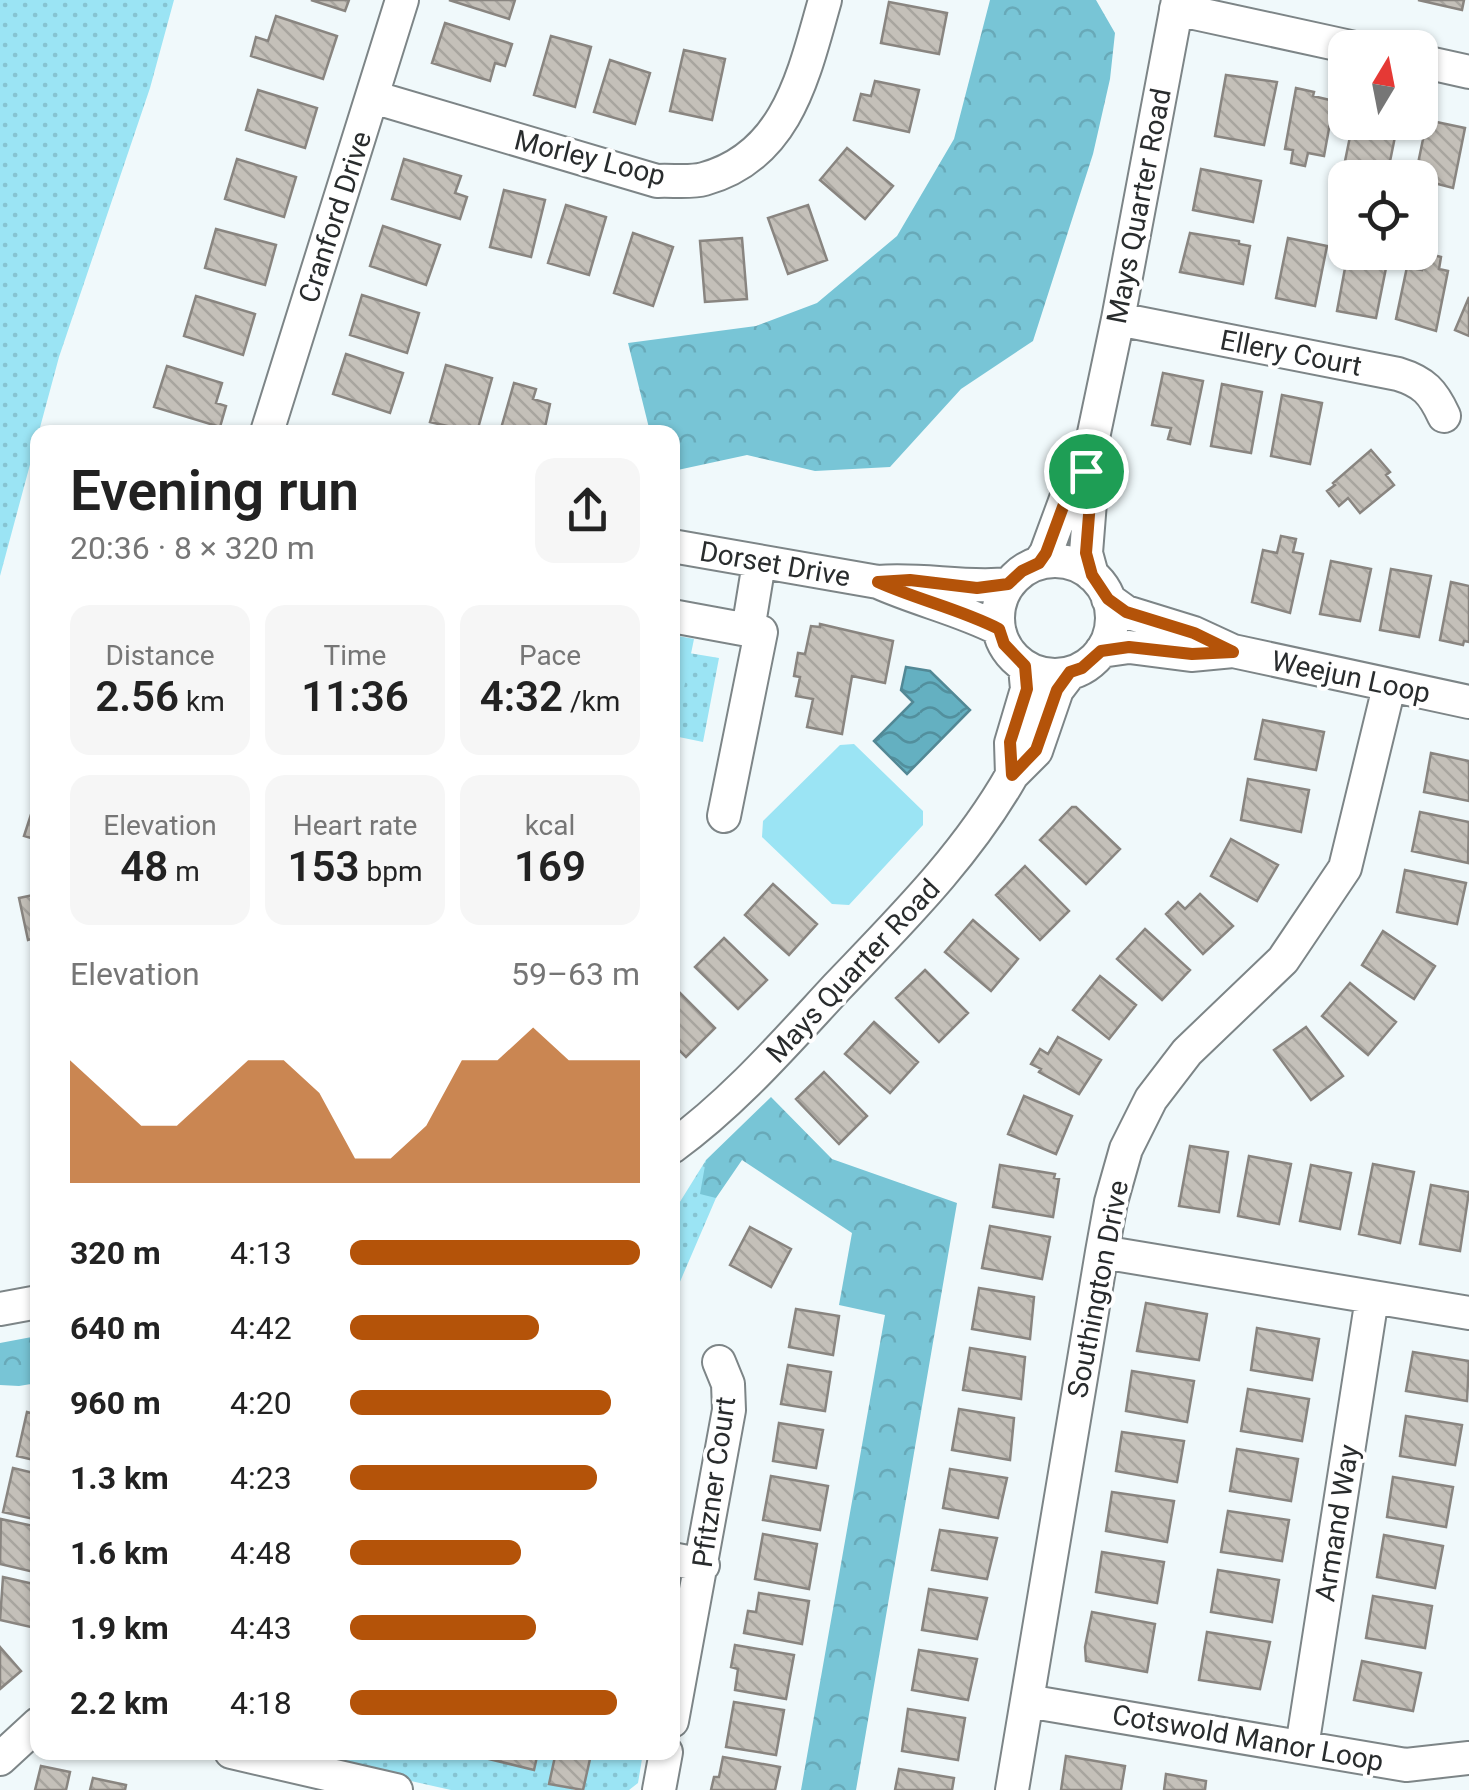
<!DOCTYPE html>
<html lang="en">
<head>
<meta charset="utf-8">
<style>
	body { margin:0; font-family:Roboto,sans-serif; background:#f6f6f6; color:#222; height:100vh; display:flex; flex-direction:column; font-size:38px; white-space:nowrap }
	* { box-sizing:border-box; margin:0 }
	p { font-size:32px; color:#767676 }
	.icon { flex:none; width:55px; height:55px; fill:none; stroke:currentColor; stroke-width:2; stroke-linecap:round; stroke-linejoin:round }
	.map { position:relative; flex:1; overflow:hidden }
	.sheet { position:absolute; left:30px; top:425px; width:650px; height:1335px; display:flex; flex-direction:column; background:#fff; border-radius:20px; box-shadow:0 2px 8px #0004 }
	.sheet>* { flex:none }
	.needle { width:65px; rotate:10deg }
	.controls { position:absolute; left:1328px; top:30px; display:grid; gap:20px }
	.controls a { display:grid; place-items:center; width:110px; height:110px; border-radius:20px; background:#fff; box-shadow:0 2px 8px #0004; font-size:50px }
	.pin { position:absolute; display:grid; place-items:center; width:85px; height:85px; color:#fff; margin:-42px; border:5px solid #fff; border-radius:50%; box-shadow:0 2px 10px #0007 }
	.round { display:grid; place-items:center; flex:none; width:105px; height:105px; border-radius:20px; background:#f6f6f6 }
	.overview { display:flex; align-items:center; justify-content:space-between; height:170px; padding:0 40px }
	h1 { font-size:55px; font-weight:600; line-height:75px }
	.figures { display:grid; grid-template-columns:repeat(3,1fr); gap:15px; height:170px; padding:10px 40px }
	.figures div { display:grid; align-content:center; border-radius:20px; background:#f6f6f6; text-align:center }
	.figures b { font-size:42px; font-weight:600 }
	.figures small { font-size:28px; font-weight:400 }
	.figures p { font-size:28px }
	.chart { height:280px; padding:20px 40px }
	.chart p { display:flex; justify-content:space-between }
	.chart svg { width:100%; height:180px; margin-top:10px; fill:#b45309; opacity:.7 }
	ul { padding:0 40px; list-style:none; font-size:32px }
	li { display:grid; grid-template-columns:160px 120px 1fr; align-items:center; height:75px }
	li i { height:25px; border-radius:12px; background:#b45309 }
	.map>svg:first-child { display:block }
	.grass { fill:url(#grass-dots) }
	.forest { fill:url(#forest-crowns) }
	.garden { fill:#9be4f4 }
	.water { fill:url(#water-waves); stroke:#528895; stroke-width:2.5 }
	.building { fill:url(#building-back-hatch); stroke:#898580; stroke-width:2.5 }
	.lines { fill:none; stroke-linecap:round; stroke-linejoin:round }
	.minor-casing { stroke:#7d8587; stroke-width:36 }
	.minor { stroke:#fff; stroke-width:32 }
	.route-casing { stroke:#fff; stroke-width:20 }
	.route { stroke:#b45309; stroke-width:12 }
	.labels { text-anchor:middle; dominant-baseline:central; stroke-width:8; stroke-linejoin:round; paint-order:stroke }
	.street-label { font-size:28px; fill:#292c2d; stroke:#fff }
</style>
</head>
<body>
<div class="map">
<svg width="1469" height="1790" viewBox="0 0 1469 1790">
	<defs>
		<pattern id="grass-dots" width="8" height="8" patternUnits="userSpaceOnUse" patternTransform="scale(2.5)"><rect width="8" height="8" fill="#9be4f4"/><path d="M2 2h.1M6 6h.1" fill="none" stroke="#86c4d2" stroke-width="1.8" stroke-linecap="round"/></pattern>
		<pattern id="forest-crowns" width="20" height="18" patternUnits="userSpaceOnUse" patternTransform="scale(2.5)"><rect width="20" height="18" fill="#78c5d6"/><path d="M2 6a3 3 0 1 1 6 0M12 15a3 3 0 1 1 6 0" fill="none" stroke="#68a9b8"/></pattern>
		<pattern id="water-waves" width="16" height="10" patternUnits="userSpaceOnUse" patternTransform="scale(2.5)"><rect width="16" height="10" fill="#64b0c1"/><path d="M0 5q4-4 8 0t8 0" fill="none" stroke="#528f9d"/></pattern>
		<pattern id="building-back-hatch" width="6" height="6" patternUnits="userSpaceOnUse" patternTransform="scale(2.5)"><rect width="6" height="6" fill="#c4c0b9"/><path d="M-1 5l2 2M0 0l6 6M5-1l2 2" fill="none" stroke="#a8a59f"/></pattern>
	</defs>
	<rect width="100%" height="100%" fill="#f0f9fb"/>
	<path class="grass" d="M0,0h174l-24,88 -91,269 -59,219z
		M689,653l30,5 -16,84 -29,-6z
		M706,1160v29l10,9 -43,100v-85z
		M461,1752l16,4 2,-3h7l-1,5 49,11 4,-16h18l-7,31 27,6h-125l-165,-37z
		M564,1753h79l-5,30 -9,7h-46l6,-31z"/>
	<path class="forest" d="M990,0h106l19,33 -5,46 -17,75 -60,187 -72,48 -71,78 -75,4 -68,-16 -74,16 -1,-39h-22l-22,-89 128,-17 61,-23 80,-67 57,-97z
		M771,1097l61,62 125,44 -101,587h-55l84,-475 -46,-10 13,-72 -110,-73 -26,38 -16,-4 6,-34z
		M37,1336v47l-18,3 -19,-1v-42z"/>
	<path class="garden" d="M673,635l21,4 -19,93h-3z
		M854,744l69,67v14l-74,80 -17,-1 -70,-67 1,-16 77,-76z"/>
	<path class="water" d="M906,667l24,4 40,39 -63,64 -33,-33 39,-39 -12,-12z"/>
	<path class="building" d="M311,0h38l-4,11z
		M449,0h66l-6,19z
		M1418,0h46l-2,10z
		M889,2l58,11 -8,41 -58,-11z
		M276,16l61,20 -14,43 -72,-23 5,-19 12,4z
		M445,23l67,21 -7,22 -10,-3 -5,18 -58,-18z
		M551,36l40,11 -16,60 -41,-12z
		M684,50l41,9 -13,61 -42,-9z
		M610,60l40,13 -15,51 -41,-12z
		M1226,75l51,7 -13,63 -49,-9z
		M875,81l44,9 -10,42 -55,-12 7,-26 10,2z
		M1296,88l18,4 -1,4 21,5 -10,55 -16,-3 -3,13 -14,-3 2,-13 -8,-1z
		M258,90l59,18 -12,40 -59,-18z
		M1427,120l38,8 -12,60 -38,-10z
		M1353,122h45l-11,54 -43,-10z
		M847,148l46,38 -28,33 -45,-39z
		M237,159l59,18 -12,40 -59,-18z
		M404,159l57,17 -6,17 12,4 -7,22 -68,-20z
		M1201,169l60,12 -8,41 -60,-12z
		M504,190l41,10 -14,57 -41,-10z
		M566,205l40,12 -17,58 -41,-12z
		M808,205l19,55 -39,14 -20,-56z
		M383,226l57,19 -14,40 -56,-19z
		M216,229l60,16 -11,40 -60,-17z
		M633,233l40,14 -20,59 -39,-13z
		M1190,233l49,8v3l11,2 -7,38 -63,-12z
		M742,238l5,61 -42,3 -5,-61z
		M1288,238l39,8 -12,60 -39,-8z
		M1348,252l40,6 -12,60 -39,-7z
		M1426,253l15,4 -2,12 9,2 -12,60 -40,-12 11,-52 15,3z
		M362,295l57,18 -12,40 -57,-18z
		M196,296l59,18 -12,41 -59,-19z
		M1469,297v39l-14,-6z
		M346,354l57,19 -13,40 -57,-19z
		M446,365l46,13 -15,54 -31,-2 1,-4 -17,-4z
		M167,366l55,17 -6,20 10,3 -6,21 -66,-20z
		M1163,373l40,8 -13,63 -22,-5 3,-11 -19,-3z
		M514,383l22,6 -3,10 17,5 -6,28h-44z
		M1222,384l40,8 -11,61 -40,-7z
		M1282,395l40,8 -12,61 -39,-8z
		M1371,450l19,22 -4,3 8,10 -34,28 -12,-15 -9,8 -12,-15 8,-6 -2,-2z
		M1281,536l15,3 -3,13 10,2 -13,59 -38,-11 11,-52 14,3z
		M1331,561l40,8 -11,52 -40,-7z
		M1391,569l40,7 -12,61 -39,-7z
		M1451,582l18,4v56l-5,-1 -1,4 -23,-5z
		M820,624l73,17 -8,42 -33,-7 -10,58 -35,-7 6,-28 -17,-3 4,-19 -6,-1 4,-23 7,1 6,-28 9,1z
		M1263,720l61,12 -8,38 -61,-11z
		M1431,753l38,8v40l-45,-9z
		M1248,779l61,11 -8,42 -60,-12z
		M37,796h1v44l-14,-4z
		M1072,807h4l44,42 -34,35 -46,-44z
		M1420,812l49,10 -1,41 -56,-12z
		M1231,839l47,26 -21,36 -46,-25z
		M1025,866l44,45 -29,29 -44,-45z
		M1405,870l61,13 -9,41 -60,-12z
		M773,884l44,40 -28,31 -44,-40z
		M38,894v43l-10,3 -9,-42z
		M1200,894l33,32 -30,28 -37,-40 12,-12 7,7z
		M973,920l45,39 -27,32 -46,-39z
		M1145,929l45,41 -28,30 -45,-41z
		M1383,931l52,35 -21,33 -52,-34z
		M724,938l43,42 -29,29 -43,-42z
		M925,970l43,43 -29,29 -43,-44z
		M1100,976l36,29 -27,34 -36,-29z
		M1350,983l46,39 -28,33 -46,-39z
		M673,986l42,42 -29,29 -14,-14z
		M874,1022l44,40 -28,31 -45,-39z
		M1306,1027l37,49 -32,24 -37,-50z
		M1058,1037l43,23 -22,34 -40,-22 2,-3 -10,-5 9,-15 8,5z
		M824,1072l43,44 -28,28 -43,-45z
		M1024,1096l48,20 -16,38 -48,-20z
		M1190,1146l38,6 -9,60 -40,-6z
		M1249,1156l42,8 -12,60 -41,-8z
		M1373,1164l41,8 -14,71 -41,-9z
		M1000,1165l55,9 -1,4 5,1 -6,38 -60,-10z
		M1311,1165l40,8 -11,56 -40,-8z
		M1431,1185l38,7 -9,59 -40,-7z
		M990,1226l60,11 -8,42 -60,-11z
		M750,1227l41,22 -20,38 -41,-22z
		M979,1288l55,9 -4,42 -58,-10z
		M1146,1303l61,11 -8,46 -62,-9z
		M796,1309l43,7 -6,39 -44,-8z
		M1257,1328l62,11 -7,41 -61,-10z
		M970,1348l55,9 -4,42 -58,-9z
		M1413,1352l56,9 -2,40 -61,-10z
		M788,1365l43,7 -6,39 -44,-7z
		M1132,1371l62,10 -7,41 -61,-11z
		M1248,1389l61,10 -7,42 -61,-10z
		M959,1409l55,9 -4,42 -58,-10z
		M27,1412l11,3v46l-21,-5z
		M1406,1416l56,9 -7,40 -55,-9z
		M779,1423l44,7 -7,38 -43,-7z
		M1122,1432l62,9 -7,41 -61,-11z
		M1237,1449l61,10 -7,42 -61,-10z
		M13,1468l25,6v46l-35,-8z
		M950,1469l57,9 -9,40 -55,-10z
		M771,1476l57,10 -8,44 -57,-10z
		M1393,1477l60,10 -7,40 -59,-10z
		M1112,1492l62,9 -7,41 -61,-11z
		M1228,1511l61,9 -7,41 -61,-9z
		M1,1519l37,8v46l-38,-9z
		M940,1530l57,8 -10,41 -55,-9z
		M763,1534l54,10 -8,45 -54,-10z
		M1384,1535l59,11 -8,42 -58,-11z
		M1102,1552l62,10 -7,41 -61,-11z
		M1218,1570l61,10 -7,42 -61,-10z
		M3,1577l35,8 -7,42 -31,-7z
		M929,1589l58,9 -10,41 -55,-9z
		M759,1593l50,8 -7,43 -58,-11 4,-22 8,1z
		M1373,1596l59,10 -7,42 -59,-10z
		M1092,1612l63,12 -8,48 -61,-11 -1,-14z
		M1207,1632l63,10 -10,47 -61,-9z
		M735,1645l59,10 -8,44 -51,-9 3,-21 -7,-2z
		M0,1647l21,24 -21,18z
		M919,1650l58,9 -9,41 -56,-10z
		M1362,1661l59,12 -8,38 -59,-11z
		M734,1702l50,8 -8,45 -50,-8z
		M908,1709l57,9 -7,42 -56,-9z
		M486,1752h52l-4,18 -49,-12z
		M556,1752l34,7 -7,31 -34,-6z
		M1066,1756l59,10 -4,24h-60z
		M723,1757l57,10 -5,23h-64l3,-13h5z
		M41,1766l29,6 -4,18h-31z
		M899,1769l55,9 -2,12h-57z
		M1166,1774l40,7 -1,9h-41z
		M93,1778l33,7 -1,5h-35z"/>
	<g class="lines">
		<defs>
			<path id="minor" d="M1176,9l179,39
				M1420,61l49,11
				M373,97l284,84c15,-1 33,2 47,-2 84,-23 100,-106 121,-179
				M1118,319l280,55c26,8 35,18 46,42
				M267,432l135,-432
				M1086,471l32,-152 60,-319
				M672,546l206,36
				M998 618a57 57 0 1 1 114 0a57 57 0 1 1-114 0Z
				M1039,563l7,-10 21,-57 19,-25 4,31 -4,51 6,22
				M672,616l76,14
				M999,629c-39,-20 -81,-29 -121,-47 44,-4 87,7 131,2
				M1101,651l28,-4 62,8 42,-4 -39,-18 -68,-21 -18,-13
				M1233,651l236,51
				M1025,667l2,22 -16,54 1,32 24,-24 21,-61 13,-17
				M724,816l37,-184 -13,-2 11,-67
				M672,1147c62,-45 113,-104 165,-160 64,-67 129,-131 175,-212
				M1102,1252l367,61
				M0,1309l38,-7
				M672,1559l31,6
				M1027,1701l379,64 63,-7
				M672,1721l57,-311 -1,-26 -9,-22
				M1302,1747l70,-449
				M231,1752l165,38
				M0,1759l38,-35
				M659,1790l7,-38
				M1012,1790l90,-538 9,-50 15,-53 25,-50 36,-47 96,-92 62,-92 44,-181"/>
		</defs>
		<use href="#minor" class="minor-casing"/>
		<use href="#minor" class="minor"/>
	</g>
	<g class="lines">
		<defs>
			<path id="route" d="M1086,471l4,31 -4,51 6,22 16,24 18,13 68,21 39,19 -41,2 -63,-7 -28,4 -19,17 -12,4 -13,18 -21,60 -24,25 -2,-33 17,-53 -2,-23 -21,-22 -5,-15c-39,-20 -81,-29 -121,-47l32,-2 67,8 31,-4 14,-13 17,-8 7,-10 21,-57z"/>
		</defs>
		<use href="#route" class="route-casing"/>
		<use href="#route" class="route"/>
	</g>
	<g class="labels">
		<g class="street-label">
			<text transform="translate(590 158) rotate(14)">Morley Loop</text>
			<text transform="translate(1139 206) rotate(-79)">Mays Quarter Road</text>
			<text transform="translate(335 217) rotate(-72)">Cranford Drive</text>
			<text transform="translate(1291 353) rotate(11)">Ellery Court</text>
			<text transform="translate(775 564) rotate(10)">Dorset Drive</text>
			<text transform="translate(1351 677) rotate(12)">Weejun Loop</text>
			<text transform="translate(853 971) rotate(-47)">Mays Quarter Road</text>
			<text transform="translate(1098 1289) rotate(-79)">Southington Drive</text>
			<text transform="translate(714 1482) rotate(-82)">Pfitzner Court</text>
			<text transform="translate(1337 1523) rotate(-81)">Armand Way</text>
			<text transform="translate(1248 1738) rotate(10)">Cotswold Manor Loop</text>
		</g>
	</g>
</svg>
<div class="controls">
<a><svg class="needle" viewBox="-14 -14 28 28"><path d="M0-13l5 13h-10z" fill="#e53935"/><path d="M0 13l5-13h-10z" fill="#767676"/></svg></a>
<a><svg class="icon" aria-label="locate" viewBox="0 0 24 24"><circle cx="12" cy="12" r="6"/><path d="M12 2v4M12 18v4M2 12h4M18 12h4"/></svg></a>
</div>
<div class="pin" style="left:1086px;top:471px;background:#1e9e55"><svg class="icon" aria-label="arrive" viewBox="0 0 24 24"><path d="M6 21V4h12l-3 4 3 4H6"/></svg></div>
<section class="sheet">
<div class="overview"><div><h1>Evening run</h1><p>20:36 · 8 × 320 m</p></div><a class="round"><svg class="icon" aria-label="share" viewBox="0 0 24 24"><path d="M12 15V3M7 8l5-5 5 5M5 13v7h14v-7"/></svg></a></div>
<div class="figures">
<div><p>Distance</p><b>2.56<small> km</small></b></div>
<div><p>Time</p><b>11:36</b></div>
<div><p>Pace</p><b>4:32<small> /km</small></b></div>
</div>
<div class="figures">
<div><p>Elevation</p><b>48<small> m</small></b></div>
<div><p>Heart rate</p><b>153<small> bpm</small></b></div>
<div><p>kcal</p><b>169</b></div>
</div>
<div class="chart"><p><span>Elevation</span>59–63 m</p>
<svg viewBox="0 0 160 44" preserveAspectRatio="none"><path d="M0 44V14L10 22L20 30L30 30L40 22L50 14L60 14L70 22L80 38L90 38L100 30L110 14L120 14L130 6L140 14L150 14L160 14V44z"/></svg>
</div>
<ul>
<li><b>320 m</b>4:13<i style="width:100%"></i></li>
<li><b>640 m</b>4:42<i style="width:65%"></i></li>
<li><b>960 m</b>4:20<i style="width:90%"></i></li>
<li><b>1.3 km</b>4:23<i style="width:85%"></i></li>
<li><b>1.6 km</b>4:48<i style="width:59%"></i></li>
<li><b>1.9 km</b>4:43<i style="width:64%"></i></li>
<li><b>2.2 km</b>4:18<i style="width:92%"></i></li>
</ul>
</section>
</div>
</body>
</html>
